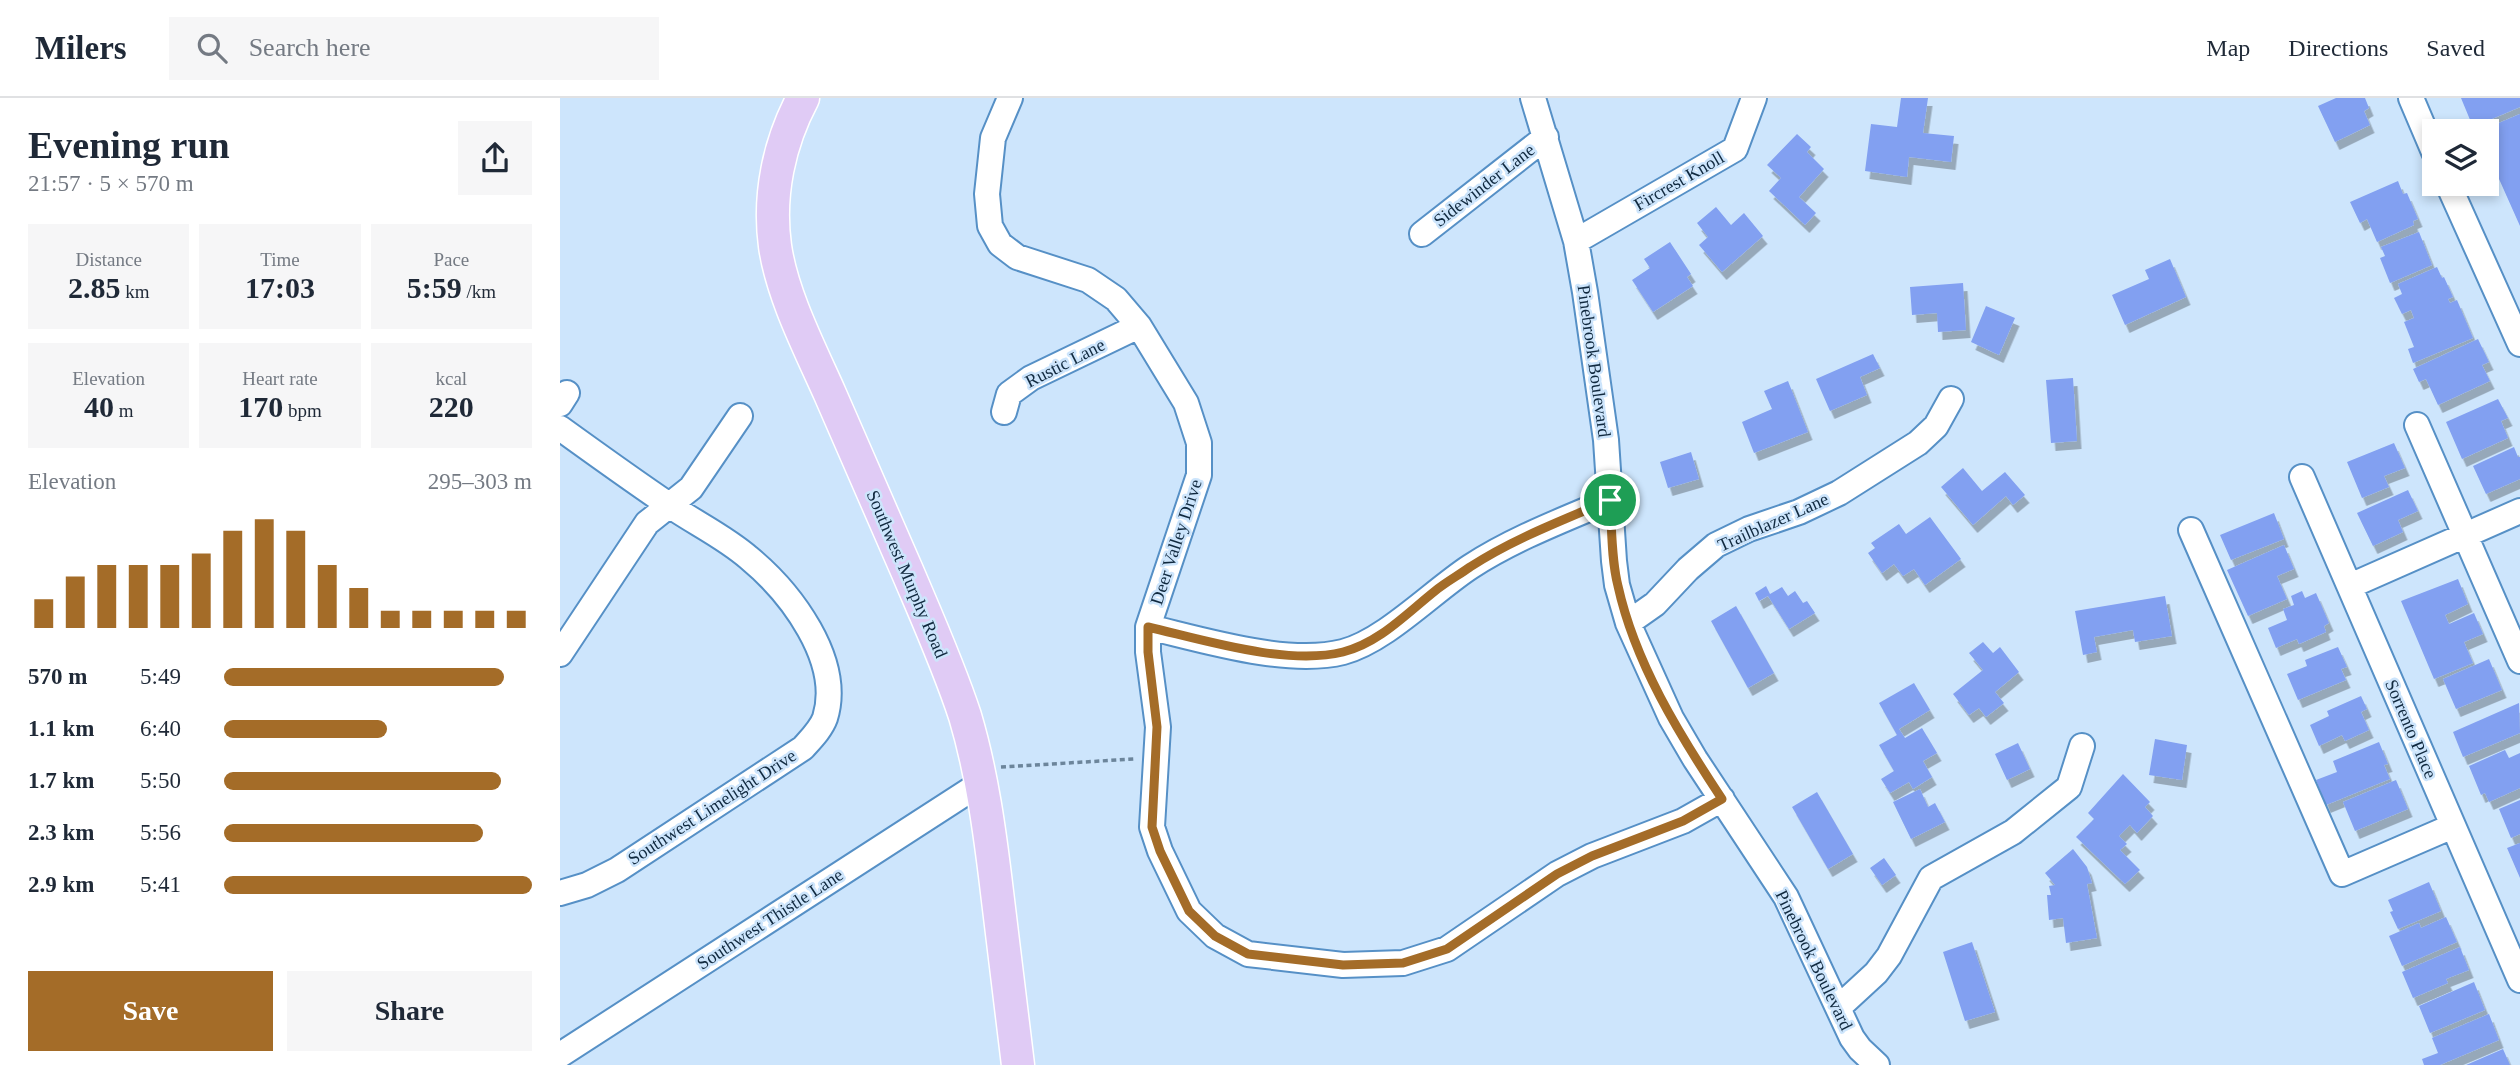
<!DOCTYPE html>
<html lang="en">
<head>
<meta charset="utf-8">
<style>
	body { margin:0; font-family:"Times New Roman",serif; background:#f6f6f7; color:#1f2937; height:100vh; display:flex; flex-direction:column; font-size:26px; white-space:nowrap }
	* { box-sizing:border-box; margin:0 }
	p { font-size:23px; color:#747a83 }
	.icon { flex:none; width:38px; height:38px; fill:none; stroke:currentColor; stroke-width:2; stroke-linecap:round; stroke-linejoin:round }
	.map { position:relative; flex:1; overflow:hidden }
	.side { display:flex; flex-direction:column; background:#fff; width:560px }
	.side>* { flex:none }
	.controls { position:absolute; left:1862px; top:21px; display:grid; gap:14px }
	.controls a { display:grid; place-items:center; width:77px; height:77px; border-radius:0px; background:#fff; box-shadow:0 4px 10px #0003; font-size:35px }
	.pin { position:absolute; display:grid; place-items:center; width:60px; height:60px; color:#fff; margin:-30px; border:4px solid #fff; border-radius:50%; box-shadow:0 2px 7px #0007 }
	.round { display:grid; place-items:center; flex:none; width:74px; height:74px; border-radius:0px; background:#f6f6f7 }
	.head { display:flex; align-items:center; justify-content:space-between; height:119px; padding:0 28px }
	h1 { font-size:38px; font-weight:700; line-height:52px }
	.stats { display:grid; grid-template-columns:repeat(3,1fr); gap:10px; height:119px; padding:7px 28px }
	.stats div { display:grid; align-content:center; border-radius:0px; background:#f6f6f7; text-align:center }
	.stats b { font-size:30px; font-weight:700 }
	.stats small { font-size:19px; font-weight:400 }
	.stats p { font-size:19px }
	.chart { height:196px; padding:14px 28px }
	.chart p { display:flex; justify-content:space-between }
	.chart svg { width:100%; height:126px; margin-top:7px; stroke:#a46c28; stroke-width:6 }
	.button { display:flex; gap:14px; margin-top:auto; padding:14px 28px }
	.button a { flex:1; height:80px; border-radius:0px; background:#a46c28; color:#fff; font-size:28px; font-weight:700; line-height:80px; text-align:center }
	.button a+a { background:#f6f6f7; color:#1f2937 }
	ul { padding:0 28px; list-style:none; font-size:23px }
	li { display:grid; grid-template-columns:112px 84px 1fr; align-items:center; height:52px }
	li i { height:18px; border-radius:9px; background:#a46c28 }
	header { display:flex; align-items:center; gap:42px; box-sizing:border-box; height:98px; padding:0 35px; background:#fff; border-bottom:2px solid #e0e1e3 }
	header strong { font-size:33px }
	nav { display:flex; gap:38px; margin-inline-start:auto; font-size:24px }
	.search { width:490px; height:63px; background:#f6f6f7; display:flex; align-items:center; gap:18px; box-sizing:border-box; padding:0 24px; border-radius:0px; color:#747a83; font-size:26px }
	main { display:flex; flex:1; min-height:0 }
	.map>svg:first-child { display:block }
	.building { fill:#82a0f1; filter:url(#shadow) }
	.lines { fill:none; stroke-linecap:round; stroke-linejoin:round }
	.minor-casing { stroke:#5690c6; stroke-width:28 }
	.major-casing { stroke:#fff; stroke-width:35 }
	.path { stroke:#6c859b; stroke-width:3.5; stroke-dasharray:5 3.5; stroke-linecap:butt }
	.minor { stroke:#fff; stroke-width:24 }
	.major { stroke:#e0cbf5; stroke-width:32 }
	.route-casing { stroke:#fff; stroke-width:14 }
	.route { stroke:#a46c28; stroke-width:9 }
	.labels { text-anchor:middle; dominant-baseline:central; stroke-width:5; stroke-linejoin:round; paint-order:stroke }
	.street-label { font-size:18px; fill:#10293f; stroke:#cde5fc }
</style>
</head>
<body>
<header>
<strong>Milers</strong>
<div class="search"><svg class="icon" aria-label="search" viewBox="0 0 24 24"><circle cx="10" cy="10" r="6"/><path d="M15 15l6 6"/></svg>Search here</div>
<nav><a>Map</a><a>Directions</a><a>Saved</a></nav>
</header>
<main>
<section class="side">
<div class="head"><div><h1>Evening run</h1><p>21:57 · 5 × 570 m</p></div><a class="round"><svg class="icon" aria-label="share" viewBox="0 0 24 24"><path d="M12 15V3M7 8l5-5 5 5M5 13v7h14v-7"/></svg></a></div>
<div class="stats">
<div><p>Distance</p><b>2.85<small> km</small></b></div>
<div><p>Time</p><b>17:03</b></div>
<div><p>Pace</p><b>5:59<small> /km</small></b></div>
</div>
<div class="stats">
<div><p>Elevation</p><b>40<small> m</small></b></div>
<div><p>Heart rate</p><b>170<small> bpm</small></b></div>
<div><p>kcal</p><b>220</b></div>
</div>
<div class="chart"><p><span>Elevation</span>295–303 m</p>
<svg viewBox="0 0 160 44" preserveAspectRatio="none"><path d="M5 44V34M15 44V26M25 44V22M35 44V22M45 44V22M55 44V18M65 44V10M75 44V6M85 44V10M95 44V22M105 44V30M115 44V38M125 44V38M135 44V38M145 44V38M155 44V38"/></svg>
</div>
<ul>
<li><b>570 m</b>5:49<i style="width:91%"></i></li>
<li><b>1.1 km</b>6:40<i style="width:53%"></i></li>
<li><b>1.7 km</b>5:50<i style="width:90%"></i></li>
<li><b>2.3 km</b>5:56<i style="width:84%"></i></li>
<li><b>2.9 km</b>5:41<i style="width:100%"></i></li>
</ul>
<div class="button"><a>Save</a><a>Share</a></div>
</section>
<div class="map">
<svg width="1960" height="967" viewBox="0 0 1960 967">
	<defs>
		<filter id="shadow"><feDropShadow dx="4.5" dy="8" stdDeviation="0" flood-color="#0004"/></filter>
	</defs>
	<rect width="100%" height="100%" fill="#cde5fc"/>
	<path class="building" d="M1341,0h27l-5,35 31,3 -3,26 -42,-5 -2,20 -42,-6 6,-47 26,3z
		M1776,0h29l4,10 -5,3 6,14 -35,17 -17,-36z
		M1901,0h59v9l-47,20z
		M1960,16v112l-33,-74v-21h-7z
		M1237,36l14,13 -4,5 17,17 -25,28 17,16 -11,12 -36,-34 12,-13 -14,-13z
		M1838,83l5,13 4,-1 11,26 -5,2 1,4 -37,17 -10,-23 -7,4 -10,-21z
		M1156,109l15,18 13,-12 19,23 -41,36 -23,-27 9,-8 -11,-14z
		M1859,134l13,33 -42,18 -10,-25 5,-2 -4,-9z
		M1110,144l21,32 -4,3 6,9 -40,26 -21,-32 18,-12 -6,-9z
		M1610,161l16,38 -61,28 -13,-30 37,-16 -4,-9z
		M1877,169l5,11 2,-1 9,20 -5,2 2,4 7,-3 16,38 -60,25 -5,-14 6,-2 -10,-25 10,-4 -3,-8 -9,4 -8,-16 8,-4 -4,-10z
		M1403,185l3,47 -28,2 -1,-19 -25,2 -2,-28z
		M1426,208l29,12 -16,37 -28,-13z
		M1918,241l11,23 -7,3 8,16 -52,24 -12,-26 -7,3 -6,-13z
		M1313,256l7,14 -20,9 7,18 -37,16 -14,-32z
		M1513,280l4,63 -26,2 -5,-63z
		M1228,283l20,51 -54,21 -12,-31 30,-13 -8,-18z
		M1938,301l10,19 -7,3 7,17 -46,21 -16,-37z
		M1834,345l11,25 -21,8 5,11 -27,11 -15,-36z
		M1954,349l4,10h2v22l-34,15 -13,-28z
		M1131,354l8,27 -31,9 -8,-26z
		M1403,370l19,23 23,-19 20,23 -12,10 -7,-9 -33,29 -32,-38z
		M1848,392l10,21 -20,9 5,12 -30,14 -16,-33z
		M1714,415l10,26 -53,21 -11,-25z
		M1370,419l31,42 -36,26 -11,-16 -11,7 -9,-12 -12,9 -14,-20 7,-5 -4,-5 28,-19 7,10z
		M1724,447l10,24 -17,7 10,23 -39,17 -21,-46z
		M1898,481l10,25 -23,11 4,9 25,-11 9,21 -19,8 9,21 -39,16 -33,-78z
		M1206,488l4,8 12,-7 6,9 7,-5 8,12 4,-2 8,12 -26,16 -21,-33 -9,5 -4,-8z
		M1742,493l3,7 11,-5 13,30 -5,3 2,6 -27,12 -2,-5 -21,9 -8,-20 19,-8 -4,-11 11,-4 -3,-9z
		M1605,498l7,40 -37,6 -2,-12 -39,7 3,15 -14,3 -8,-44z
		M1176,508l38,67 -26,15 -37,-67z
		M1423,544l10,11 7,-6 19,25 -24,20 9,11 -18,14 -7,-9 -10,7 -16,-21 30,-24 -14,-17z
		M1778,549l9,20 -6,2 5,11 -48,20 -11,-26 20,-8 -2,-6z
		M1929,561l13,31 -46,19 -13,-30z
		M1354,585l16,27 -31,19 6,9 17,-10 15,25 -14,8 9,16 -19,12 -4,-7 -19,11 -9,-14 13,-8 -15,-26 18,-10 -18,-32z
		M1801,598l6,13 -6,3 8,18 -24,11 -3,-6 -23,11 -9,-21 19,-9 -2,-5z
		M1959,605l1,30 -57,24 -10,-25z
		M1595,641l32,6 -5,35 -33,-5z
		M1819,644l9,22 -4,1 6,14 -64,26 -10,-25 21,-8 -4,-11z
		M1458,645l12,26 -23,11 -12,-26z
		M1945,652l4,8 11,-5v35l-31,14 -4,-9 -4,2 -12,-29z
		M1563,676l27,28 -5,5 8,9 -16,17 -7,-8 -11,11 8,8 -7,6 20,20 -15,14 -49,-47 18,-18 -6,-6z
		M1836,682l12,29 -53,22 -12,-29z
		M1360,691l8,18 7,-4 10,19 -34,17 -18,-37z
		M1257,694l36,62 -25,15 -36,-62z
		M1960,702v34l-9,4 -12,-29z
		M1960,745v35l-13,-30z
		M1513,751l14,18 5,16 -5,1 10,54 -31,5 -3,-25 -14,2 -2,-25h4l-2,-9 6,-1 -10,-12z
		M1324,760l12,17 -14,10 -12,-17z
		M1869,784l12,29 -43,18 -8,-17 3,-1 -5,-11z
		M1886,819l11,25 -55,24 -13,-30 30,-13 2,5z
		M1412,844l23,70 -30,9 -22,-69z
		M1900,849l9,23 -23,9 2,4 -35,15 -11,-26z
		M1914,884l11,28 -55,23 -11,-27z
		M1929,916l10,26 -59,25h-16l-2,-6 16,-6 -6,-15z
		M1943,951l7,16h-44z"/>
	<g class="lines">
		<defs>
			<path id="minor" d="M450,0l-17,40 -6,56 3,32 10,18 17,13 71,23 28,19 23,27 47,77 13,40v32l-51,152v25l10,75 -6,100 8,24 29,60 26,25 33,18 95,11 60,-2 44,-14 110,-75 35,-18 91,-35 39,-22
				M973,0l43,143 9,51 21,148 8,121 3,24 11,38 43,95 24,41 91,138 66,141 8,11 17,16
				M1851,0l23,54
				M1888,86l72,160
				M862,136l124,-97
				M1016,143l159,-92 19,-51
				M0,306l7,-11
				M444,314l5,-18 22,-16 108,-52
				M1857,327l103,236
				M0,330c36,26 72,52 109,77 26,18 56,32 80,53 41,34 94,102 76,160 -4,11 -14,21 -22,30l-186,122 -30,15 -27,8
				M1742,379l218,503
				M1631,432l151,344 111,-48
				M1790,488l170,-75
				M1068,525l27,-19 33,-35 28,-24 33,-16 50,-17 40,-19 79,-50 18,-17 15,-27
				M588,529c55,13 139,39 195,25 42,-11 89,-60 127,-85 43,-28 93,-47 140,-67
				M0,556l87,-131 44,-35 49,-72
				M1278,910l38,-35 13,-17 42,-78 82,-46 56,-45 13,-41
				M0,957l421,-272"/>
			<path id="major" d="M243,0c-24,45 -35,97 -28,148 7,49 35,103 55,148 26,60 52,120 78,179 20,47 41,94 57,143 17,57 25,117 32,176 7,58 14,115 21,173"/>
		</defs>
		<use href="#minor" class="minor-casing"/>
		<use href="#major" class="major-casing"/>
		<path class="path" d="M441,669l133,-8"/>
		<use href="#minor" class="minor"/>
		<use href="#major" class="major"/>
	</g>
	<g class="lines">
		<defs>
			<path id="route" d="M1050,402c2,28 1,58 8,86 17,77 61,148 104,213l-39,22 -91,35 -35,18 -110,75 -44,14 -60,2 -95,-11 -33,-18 -26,-25 -29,-60 -8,-24 5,-100 -9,-75v-25c56,13 139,39 195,25 36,-9 63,-38 92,-61 11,-9 24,-16 35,-24 43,-28 93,-47 140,-67z"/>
		</defs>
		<use href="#route" class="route-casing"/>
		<use href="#route" class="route"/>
	</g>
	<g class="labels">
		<g class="street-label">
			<text transform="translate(1119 83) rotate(-30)">Fircrest Knoll</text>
			<text transform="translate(924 87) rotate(-38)">Sidewinder Lane</text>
			<text transform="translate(1034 263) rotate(82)">Pinebrook Boulevard</text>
			<text transform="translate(505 265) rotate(-27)">Rustic Lane</text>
			<text transform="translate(1213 424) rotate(-24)">Trailblazer Lane</text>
			<text transform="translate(616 444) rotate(-72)">Deer Valley Drive</text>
			<text transform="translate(347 476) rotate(67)">Southwest Murphy Road</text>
			<text transform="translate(1851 631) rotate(67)">Sorrento Place</text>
			<text transform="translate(152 709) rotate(-33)">Southwest Limelight Drive</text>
			<text transform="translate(210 821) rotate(-33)">Southwest Thistle Lane</text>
			<text transform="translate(1254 862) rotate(64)">Pinebrook Boulevard</text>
		</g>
	</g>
</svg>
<div class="controls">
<a><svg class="icon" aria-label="layers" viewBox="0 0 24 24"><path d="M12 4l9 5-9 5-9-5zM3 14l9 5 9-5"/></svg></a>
</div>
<div class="pin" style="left:1050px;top:402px;background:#1e9e55"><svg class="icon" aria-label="arrive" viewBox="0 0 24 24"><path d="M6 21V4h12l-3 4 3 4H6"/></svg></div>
</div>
</main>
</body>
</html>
